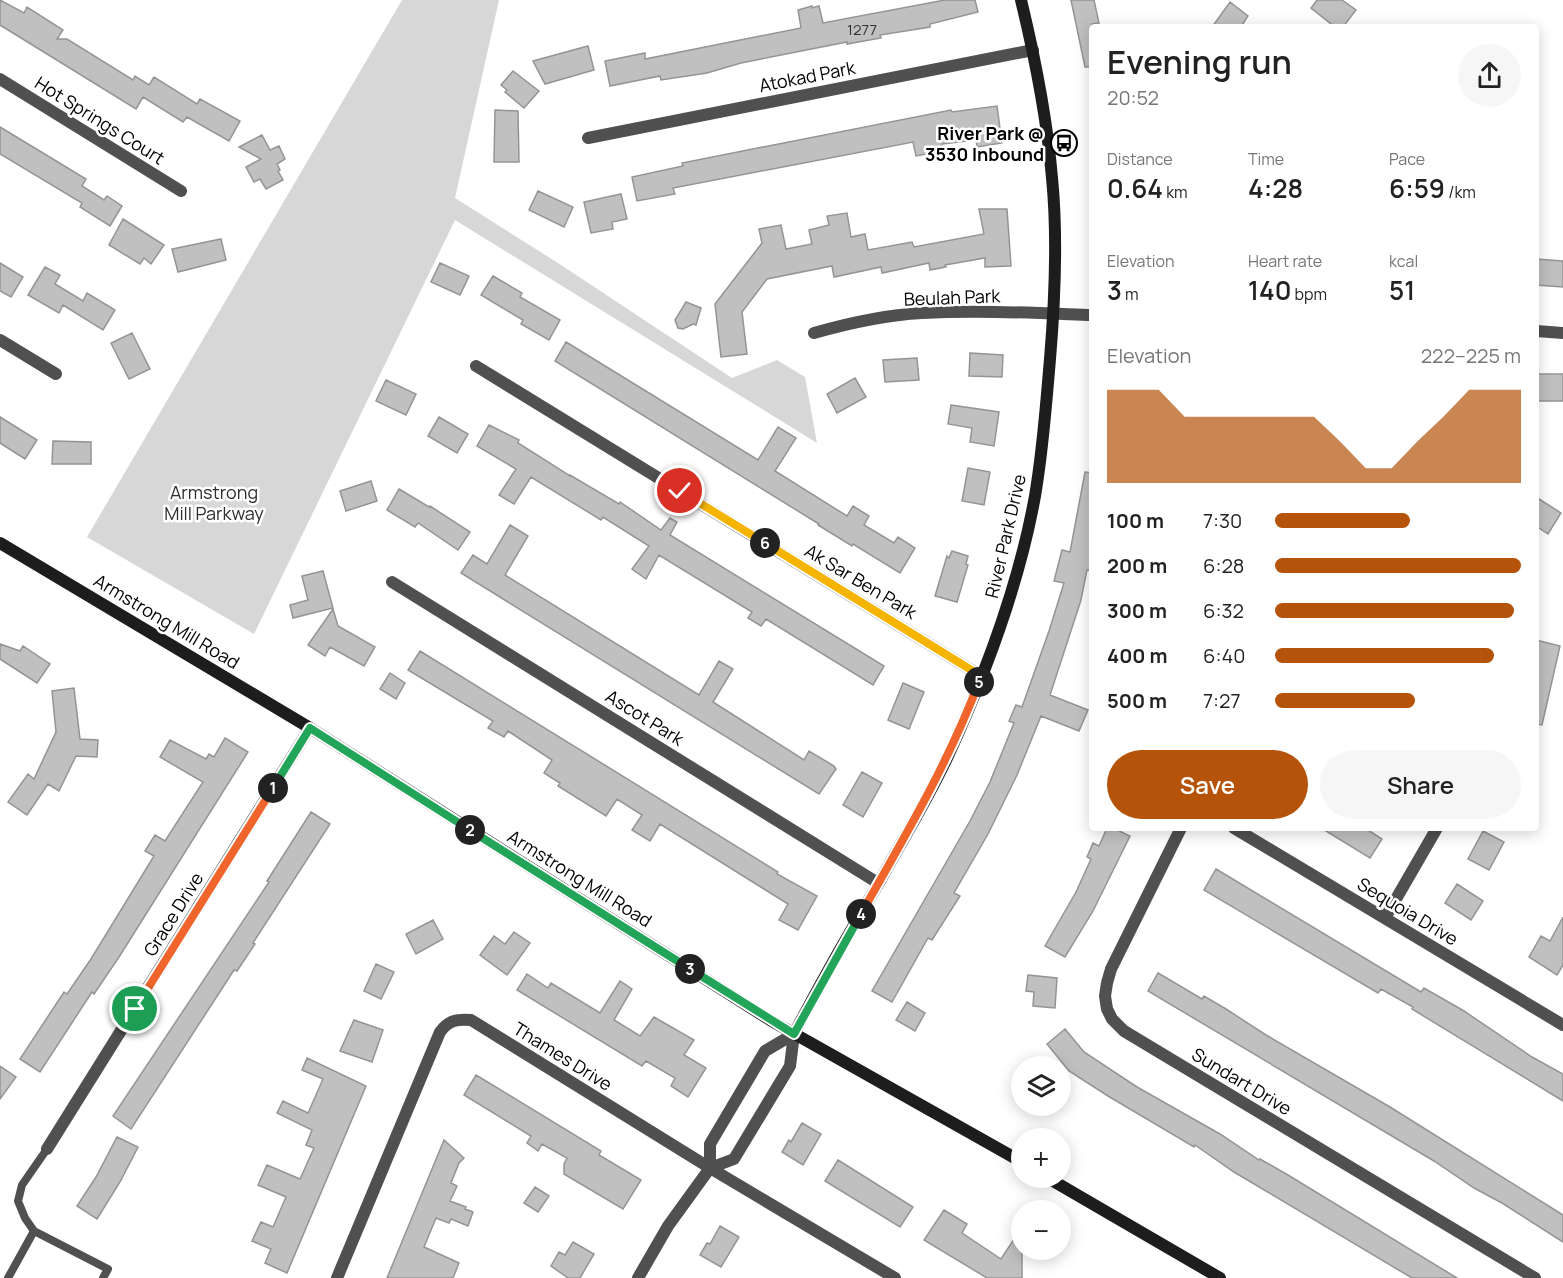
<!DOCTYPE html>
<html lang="en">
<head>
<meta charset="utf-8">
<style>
	body { margin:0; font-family:Manrope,sans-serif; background:#f6f6f6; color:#222; height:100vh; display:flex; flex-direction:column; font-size:22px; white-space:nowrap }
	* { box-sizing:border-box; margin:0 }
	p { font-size:20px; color:#767676 }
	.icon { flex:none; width:33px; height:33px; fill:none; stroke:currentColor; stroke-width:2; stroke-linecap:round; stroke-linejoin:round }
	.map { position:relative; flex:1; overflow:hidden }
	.drawer { position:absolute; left:1089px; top:24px; width:450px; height:807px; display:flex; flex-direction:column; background:#fff; border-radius:6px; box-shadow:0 3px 15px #0003 }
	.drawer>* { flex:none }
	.buttons { position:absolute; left:1011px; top:1056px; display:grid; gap:12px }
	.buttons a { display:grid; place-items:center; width:60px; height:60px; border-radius:50%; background:#fff; box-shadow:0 3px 15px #0003; font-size:30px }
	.pin { position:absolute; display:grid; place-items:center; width:51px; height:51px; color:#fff; margin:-26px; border:3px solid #fff; border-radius:50%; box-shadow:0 2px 6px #0007 }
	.km { position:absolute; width:30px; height:30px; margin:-15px; border-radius:50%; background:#222; color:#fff; font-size:16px; line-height:30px; text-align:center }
	.round { display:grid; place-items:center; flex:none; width:63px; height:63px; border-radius:32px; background:#f6f6f6 }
	.summary { display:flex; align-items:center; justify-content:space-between; height:102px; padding:0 18px }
	h1 { font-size:33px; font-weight:600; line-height:45px }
	.metrics { display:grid; grid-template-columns:repeat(3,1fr); gap:9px; height:102px; padding:6px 18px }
	.metrics div { display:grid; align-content:center }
	.metrics b { font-size:26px; font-weight:600 }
	.metrics small { font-size:16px; font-weight:400 }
	.metrics p { font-size:16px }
	.chart { height:168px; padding:12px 18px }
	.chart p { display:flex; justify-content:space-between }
	.chart svg { width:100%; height:108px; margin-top:6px; fill:#b45309; opacity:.7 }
	.primary-button { display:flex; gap:12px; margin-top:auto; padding:12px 18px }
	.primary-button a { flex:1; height:69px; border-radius:36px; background:#b45309; color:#fff; font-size:24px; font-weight:600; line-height:69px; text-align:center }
	.primary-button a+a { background:#f6f6f6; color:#222 }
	ul { padding:0 18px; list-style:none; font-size:20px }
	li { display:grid; grid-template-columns:96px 72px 1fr; align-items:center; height:45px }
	li i { height:15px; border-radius:8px; background:#b45309 }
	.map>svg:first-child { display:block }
	.green { fill:#d7d7d7 }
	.building { fill:#c0c0c0; stroke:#949494; stroke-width:1.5 }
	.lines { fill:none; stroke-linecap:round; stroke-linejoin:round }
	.lane { stroke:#505050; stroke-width:8 }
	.street { stroke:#505050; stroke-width:12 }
	.secondary { stroke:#1d1d1d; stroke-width:12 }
	.split-1-casing { stroke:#fff; stroke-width:12 }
	.split-2-casing { stroke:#fff; stroke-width:12 }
	.split-3-casing { stroke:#fff; stroke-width:12 }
	.split-4-casing { stroke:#fff; stroke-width:12 }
	.split-5-casing { stroke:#fff; stroke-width:12 }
	.split-6-casing { stroke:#fff; stroke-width:12 }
	.split-7-casing { stroke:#fff; stroke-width:12 }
	.split-1 { stroke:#f0652b; stroke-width:8 }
	.split-2 { stroke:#22a559; stroke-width:8 }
	.split-3 { stroke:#22a559; stroke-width:8 }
	.split-4 { stroke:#22a559; stroke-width:8 }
	.split-5 { stroke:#f0652b; stroke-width:8 }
	.split-6 { stroke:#f5b400; stroke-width:8 }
	.split-7 { stroke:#f5b400; stroke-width:8 }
	.labels { text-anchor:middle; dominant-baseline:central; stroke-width:5; stroke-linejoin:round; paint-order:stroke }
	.number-label { font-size:15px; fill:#303030 }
	.street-label { font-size:18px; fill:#000; stroke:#fff }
	.poi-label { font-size:18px; font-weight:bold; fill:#000; stroke:#fff; text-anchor:end }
	.park-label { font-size:18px; fill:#2e2e2e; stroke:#fff }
</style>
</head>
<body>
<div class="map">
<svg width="1563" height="1278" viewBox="0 0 1563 1278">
	<rect width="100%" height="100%" fill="#fff"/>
	<path class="green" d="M402,0h97l-44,198 103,65 174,115 45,-18 28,17 12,66 -362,-223 -201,414 -167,-97z"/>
	<path class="building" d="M0,0l24,13 3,-6 36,23 -6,9h10l66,41 2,-4 14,9 5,-8 43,27 3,-5 40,22 -11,20 -42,-24 -4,5 -40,-25 -7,12 -136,-84z
		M945,0h30l3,12 -48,12v3l-50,8 1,3 -34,6v-2l-106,21 -34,10 -46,7 -1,-4 -50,10 -5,-25 40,-8v6l156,-31 -3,-18 14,-4v2l7,-2 4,17z
		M1071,0h23l5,23 -7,1v43h-7z
		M1317,0h25l14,10 -13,17h-8l-24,-19z
		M1230,2l18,14 -7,11h-29z
		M588,46l6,24 -49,14 -12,-23z
		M513,71l26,20 -15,17 -19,-16 2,-2 -6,-5z
		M997,106l5,37 -25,4 -1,-7 -34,4 1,7 -27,5 -3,-14 -240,46 2,6 -38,7 -5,-24 51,-11 -1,-3 269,-53 1,2z
		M495,110l23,1 1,51h-25z
		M0,127l86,52 -4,7 22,14 3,-4 15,10 -12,20 -30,-19 2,-4 -82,-49z
		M262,135l8,15 9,-4 6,13 -8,5 3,6 -2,1 5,9 -17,9 -6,-10 -6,3 -8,-15 15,-8 -22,-12z
		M538,191l35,16 -9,20 -35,-17z
		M621,194l6,25 -15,3 1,7 -22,4 -7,-31z
		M979,209h28l4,57 -26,1v-9l-40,7 1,2 -16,3 -1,-7 -47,10 -1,-6 -47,10 -2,-11 -65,13 -25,33 5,42 -26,3 -6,-53 47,-61 -3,-14 22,-4 5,24 26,-5 -3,-14 20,-5 -2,-9 20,-3 4,24 14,-3 3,16 44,-8 2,5 70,-13z
		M123,219l41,26 -13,19 -7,-6 -4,6 -31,-19z
		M221,239l5,21 -48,12 -6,-23z
		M1536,259l27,2v26l-27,-2z
		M0,263l23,14 -12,20 -11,-6z
		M440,263l29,13 -9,19 -29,-13z
		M45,267l15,8 -5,9 28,17 4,-8 28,17 -12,20 -40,-25 -4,8 -31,-18z
		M493,276l29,17 -2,4 40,23 -11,20 -28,-16 2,-4 -42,-25z
		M686,302l15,6 -5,17 -3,-1 -10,5 -5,-1 -3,-8z
		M132,333l18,36 -21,10 -18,-36z
		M566,342l192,118 20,-33 18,11 -21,33 72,45 6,-10 16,10 -5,9 30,18 4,-6 17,11 -15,25 -47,-29 -1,2 -34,-21 1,-1 -264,-163z
		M970,353l33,2 -1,22 -33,-1z
		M917,358l2,22 -34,2 -2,-22z
		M1536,374h27v27h-27z
		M855,378l11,19 -29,16 -10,-19z
		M386,380l30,14 -10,21 -30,-14z
		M951,405l48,7 -5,34 -24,-4 2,-14 -24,-4z
		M0,417l37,23 -12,19 -25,-16z
		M439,417l29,17 -11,19 -29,-17z
		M489,425l30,15 -1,3 52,33v-1l49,29 1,-2 41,28 9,-12 7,4 -7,13 214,131 -11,19 -107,-66 -5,7 -13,-8 4,-6 -93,-57 -13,24 -14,-10 17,-23 -46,-29 -2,3 -70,-43 -17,27 -15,-9 17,-26 -39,-23z
		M53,441l38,1v22h-39z
		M968,468l22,4 -6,33 -22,-4z
		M1085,472l7,1v98l-5,-1 -6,30 -31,95 38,15 -9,21 -38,-15 -24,59 -29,59 -34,59 6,3 -28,44 -4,-2 -36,64 -20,-11 98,-170 20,-39 24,-59 -5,-2 7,-16 6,2 27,-76 15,-48 -10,-2 8,-31 8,2z
		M371,481l6,20 -31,10 -6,-20z
		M399,489l30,18 1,-1 40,26 -12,18 -40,-27 -3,4 -28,-17z
		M1536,497l25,16 -13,21 -12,-8z
		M510,525l18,11 -23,39 194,120 20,-34 14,8 -20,33 91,58 5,-9 25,15 2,3 -17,25 -358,-221 12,-18 14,9z
		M952,551l16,5 -2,8 2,1 -11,37 -22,-6 12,-40 2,2z
		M323,571l10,37 -40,10 -3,-13 18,-5 -6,-24z
		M333,609l5,17 37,21 -11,19 -34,-19 -5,9 -17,-11z
		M1536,640l24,6 -18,79 -6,-1z
		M0,644l20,7 3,-5 27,18 -13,19 -37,-24z
		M420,651l358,221 -1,2 40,22 -19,34 -19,-10 9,-16 -128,-80 -10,17 -18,-11 10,-15 -25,-16 -11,17 -48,-30 2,-3 -16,-10 8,-13 -44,-29 -4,6 -16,-9 5,-7 -85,-51z
		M390,673l15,10 -9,16 -16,-10z
		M903,683l21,9 -15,37 -21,-9z
		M74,688l6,51 18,1 -1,17 -21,-1 -17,35 -11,-7 -21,31 -19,-13 20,-28 6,5 22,-47 -4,-41z
		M225,738l23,14 -129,205 -25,37 -2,-2 -52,80 -20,-13 44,-67 3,2 24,-35 63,-103 -9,-5 10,-16 10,6 38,-59 -43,-25 10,-17 36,19 3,-5 5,3z
		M862,772l20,11 -19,34 -20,-12z
		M311,812l19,12 -77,119 2,1 -18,27 -3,-1 -103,159 -18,-13 156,-234 -2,-1z
		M1107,828h6l17,8 -37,75 -28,46 -20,-11 31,-54 15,-33 -4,-2 6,-14 6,3z
		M1321,828h44l17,11 -12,19z
		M1483,831l21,11 -15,28 -21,-11z
		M1216,869l205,123 3,-4 40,23 68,46 31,17v27l-151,-92 1,-2 -32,-18 -3,4 -174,-103z
		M1457,884l26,17 -12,19 -26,-17z
		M1563,917v48l-6,10 -28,-18 12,-21 9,5z
		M433,920l10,19 -27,15 -10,-20z
		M514,932l16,11 -23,32 -27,-20 14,-19 11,8z
		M376,964l18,8 -13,27 -17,-8z
		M1158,973l44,26 2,-3 22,13 40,26 124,72 173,108v27l-61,-39 -28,-15 -40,-27 -286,-170z
		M527,974l21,14 3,-5 49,30 20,-32 12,8 -18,31 26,16 14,-19 40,23 -10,15 22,13 -18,29 -17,-11 4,-8 -29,-17 -4,5 -125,-76z
		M1028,975l29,3 -2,30 -22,-2 1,-14 -8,-1z
		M907,1002l18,11 -10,18 -19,-11z
		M354,1020l29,10 -11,32 -32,-11z
		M1065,1029l19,23 53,35 83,47 39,26 1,-1 28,16 169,103h-45l-178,-106 -39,-27 -1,2 -86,-51 -39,-25 -22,-27z
		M307,1058l59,28 -79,187 -22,-10 6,-14 -19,-8 9,-19 12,5 13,-30 -28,-12 9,-20 33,14 14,-31 -8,-3 6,-15 -35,-17 6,-12 25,12 15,-34 -21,-9z
		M0,1066l16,11 -16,22z
		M476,1075l125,76 -2,4 42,25 -18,29 -59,-35v-10l3,-6 -25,-14 -4,7 -11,-8 4,-7 -67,-41z
		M802,1123l19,11 -18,31 -21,-13 7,-12 2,2z
		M117,1137l21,10 -18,35 -23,37 -20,-13 19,-29z
		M444,1140l20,18 -5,5 -8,20 6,3 -7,15 16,6 -1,2 8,3 -5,14 -17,-7 -2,4 -13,-5 -12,29 35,16 -6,15h-66z
		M838,1160l75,47 -13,20 -75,-46z
		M535,1187l14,9 -11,16 -14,-9z
		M944,1210l23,14 -5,9 39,26 21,-32v51h-35l-63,-38z
		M720,1226l19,11 -18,30 -21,-12 7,-12 3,1z
		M573,1242l21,12 -14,24h-12l-17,-12 8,-14 6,3z"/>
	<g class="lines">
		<path class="lane" d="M47,1149l-25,36 -4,16 7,17 9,13 74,38 -5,9
			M8,1278l26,-47"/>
		<path class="street" d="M0,79l181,112
			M588,138l445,-88
			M1536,331l27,2
			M814,333c35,-10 72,-18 108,-20 57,-3 114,0 170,2
			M0,340l56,34
			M476,366l505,310
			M392,582l486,301
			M1181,828l-70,141 -4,14 -2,13 2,13 5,10 12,12 411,247
			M1234,828l329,197
			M1385,918l52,-90
			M47,1149l263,-421
			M710,1168v-24l55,-93 29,-17
			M337,1278l103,-246c9,-12 17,-13 31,-12l239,148 185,110
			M638,1278l30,-52 42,-58 24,-9 56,-93 4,-32"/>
		<path class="secondary" d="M0,543l310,185 460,292 252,142
			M794,1034c27,-52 56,-103 86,-153 23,-42 48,-82 68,-125 38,-83 71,-171 87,-260 8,-46 11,-91 15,-137 5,-60 8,-121 2,-181 -5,-60 -17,-120 -31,-178
			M1048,1178l172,100"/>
	</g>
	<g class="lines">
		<defs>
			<path id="split-1" d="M135,1009l138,-221"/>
			<path id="split-2" d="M273,788l37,-60 160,102"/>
			<path id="split-3" d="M470,830l220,139"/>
			<path id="split-4" d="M690,969l104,65 67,-120"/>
			<path id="split-5" d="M861,914c44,-78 86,-148 118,-232"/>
			<path id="split-6" d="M765,543l216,133 -2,6"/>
			<path id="split-7" d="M680,491l85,52"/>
		</defs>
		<use href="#split-1" class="split-1-casing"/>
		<use href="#split-2" class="split-2-casing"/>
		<use href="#split-3" class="split-3-casing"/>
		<use href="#split-4" class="split-4-casing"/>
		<use href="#split-5" class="split-5-casing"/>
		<use href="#split-6" class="split-6-casing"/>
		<use href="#split-7" class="split-7-casing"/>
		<use href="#split-1" class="split-1"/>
		<use href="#split-2" class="split-2"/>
		<use href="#split-3" class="split-3"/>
		<use href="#split-4" class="split-4"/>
		<use href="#split-5" class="split-5"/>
		<use href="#split-6" class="split-6"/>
		<use href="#split-7" class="split-7"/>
	</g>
	<defs>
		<symbol id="bus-ring" viewBox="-11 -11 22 22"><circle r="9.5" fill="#fff" stroke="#000" stroke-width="1.5"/><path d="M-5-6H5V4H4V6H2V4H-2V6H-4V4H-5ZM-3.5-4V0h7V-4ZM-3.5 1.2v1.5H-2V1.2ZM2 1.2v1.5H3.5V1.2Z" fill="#000"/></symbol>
	</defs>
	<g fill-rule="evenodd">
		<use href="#bus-ring" x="1049" y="128" width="30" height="30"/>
	</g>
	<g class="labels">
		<g class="number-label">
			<text x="862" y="29">1277</text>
		</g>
		<g class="street-label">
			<text transform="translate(807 76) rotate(-11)">Atokad Park</text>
			<text transform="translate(100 120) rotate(32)">Hot Springs Court</text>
			<text transform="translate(952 297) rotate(-2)">Beulah Park</text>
			<text transform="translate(1005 536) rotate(-77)">River Park Drive</text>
			<text transform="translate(861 581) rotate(31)">Ak Sar Ben Park</text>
			<text transform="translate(167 621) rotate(31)">Armstrong Mill Road</text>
			<text transform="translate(645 717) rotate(32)">Ascot Park</text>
			<text transform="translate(580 878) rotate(32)">Armstrong Mill Road</text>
			<text transform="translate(1408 911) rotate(31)">Sequoia Drive</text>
			<text transform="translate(173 914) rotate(-58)">Grace Drive</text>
			<text transform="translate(563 1056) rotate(32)">Thames Drive</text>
			<text transform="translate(1242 1081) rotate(31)">Sundart Drive</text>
		</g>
		<g class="poi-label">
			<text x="1044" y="133">River Park @<tspan x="1044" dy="21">3530 Inbound</tspan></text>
		</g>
		<g class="park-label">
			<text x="214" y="492">Armstrong<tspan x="214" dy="21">Mill Parkway</tspan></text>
		</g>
	</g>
</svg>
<div class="buttons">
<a><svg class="icon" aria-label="layers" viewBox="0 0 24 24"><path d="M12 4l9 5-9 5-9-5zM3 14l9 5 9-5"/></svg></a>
<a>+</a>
<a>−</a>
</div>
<div class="pin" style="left:135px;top:1009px;background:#1e9e55"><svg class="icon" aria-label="arrive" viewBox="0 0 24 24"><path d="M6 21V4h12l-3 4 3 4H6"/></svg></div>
<div class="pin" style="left:680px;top:491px;background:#d93025"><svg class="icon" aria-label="check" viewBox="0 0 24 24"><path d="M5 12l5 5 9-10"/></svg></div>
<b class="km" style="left:273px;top:788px">1</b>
<b class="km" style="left:470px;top:830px">2</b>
<b class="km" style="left:690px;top:969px">3</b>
<b class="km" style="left:861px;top:914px">4</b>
<b class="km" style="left:979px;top:682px">5</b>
<b class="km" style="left:765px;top:543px">6</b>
<section class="drawer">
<div class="summary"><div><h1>Evening run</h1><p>20:52</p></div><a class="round"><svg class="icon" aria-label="share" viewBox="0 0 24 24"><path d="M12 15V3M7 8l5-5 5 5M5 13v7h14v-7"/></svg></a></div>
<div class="metrics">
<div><p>Distance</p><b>0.64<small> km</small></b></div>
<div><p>Time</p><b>4:28</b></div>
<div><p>Pace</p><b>6:59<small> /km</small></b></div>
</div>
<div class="metrics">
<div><p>Elevation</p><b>3<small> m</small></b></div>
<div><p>Heart rate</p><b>140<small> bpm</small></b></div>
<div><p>kcal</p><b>51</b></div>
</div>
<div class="chart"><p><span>Elevation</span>222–225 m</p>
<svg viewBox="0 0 160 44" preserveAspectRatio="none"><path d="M0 44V6L10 6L20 6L30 17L40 17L50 17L60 17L70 17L80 17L90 27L100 38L110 38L120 27L130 17L140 6L150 6L160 6V44z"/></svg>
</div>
<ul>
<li><b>100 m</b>7:30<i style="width:55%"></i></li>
<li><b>200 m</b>6:28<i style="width:100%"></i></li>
<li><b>300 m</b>6:32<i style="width:97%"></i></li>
<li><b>400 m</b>6:40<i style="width:89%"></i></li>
<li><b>500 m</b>7:27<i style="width:57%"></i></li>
</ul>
<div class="primary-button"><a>Save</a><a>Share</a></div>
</section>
</div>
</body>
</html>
